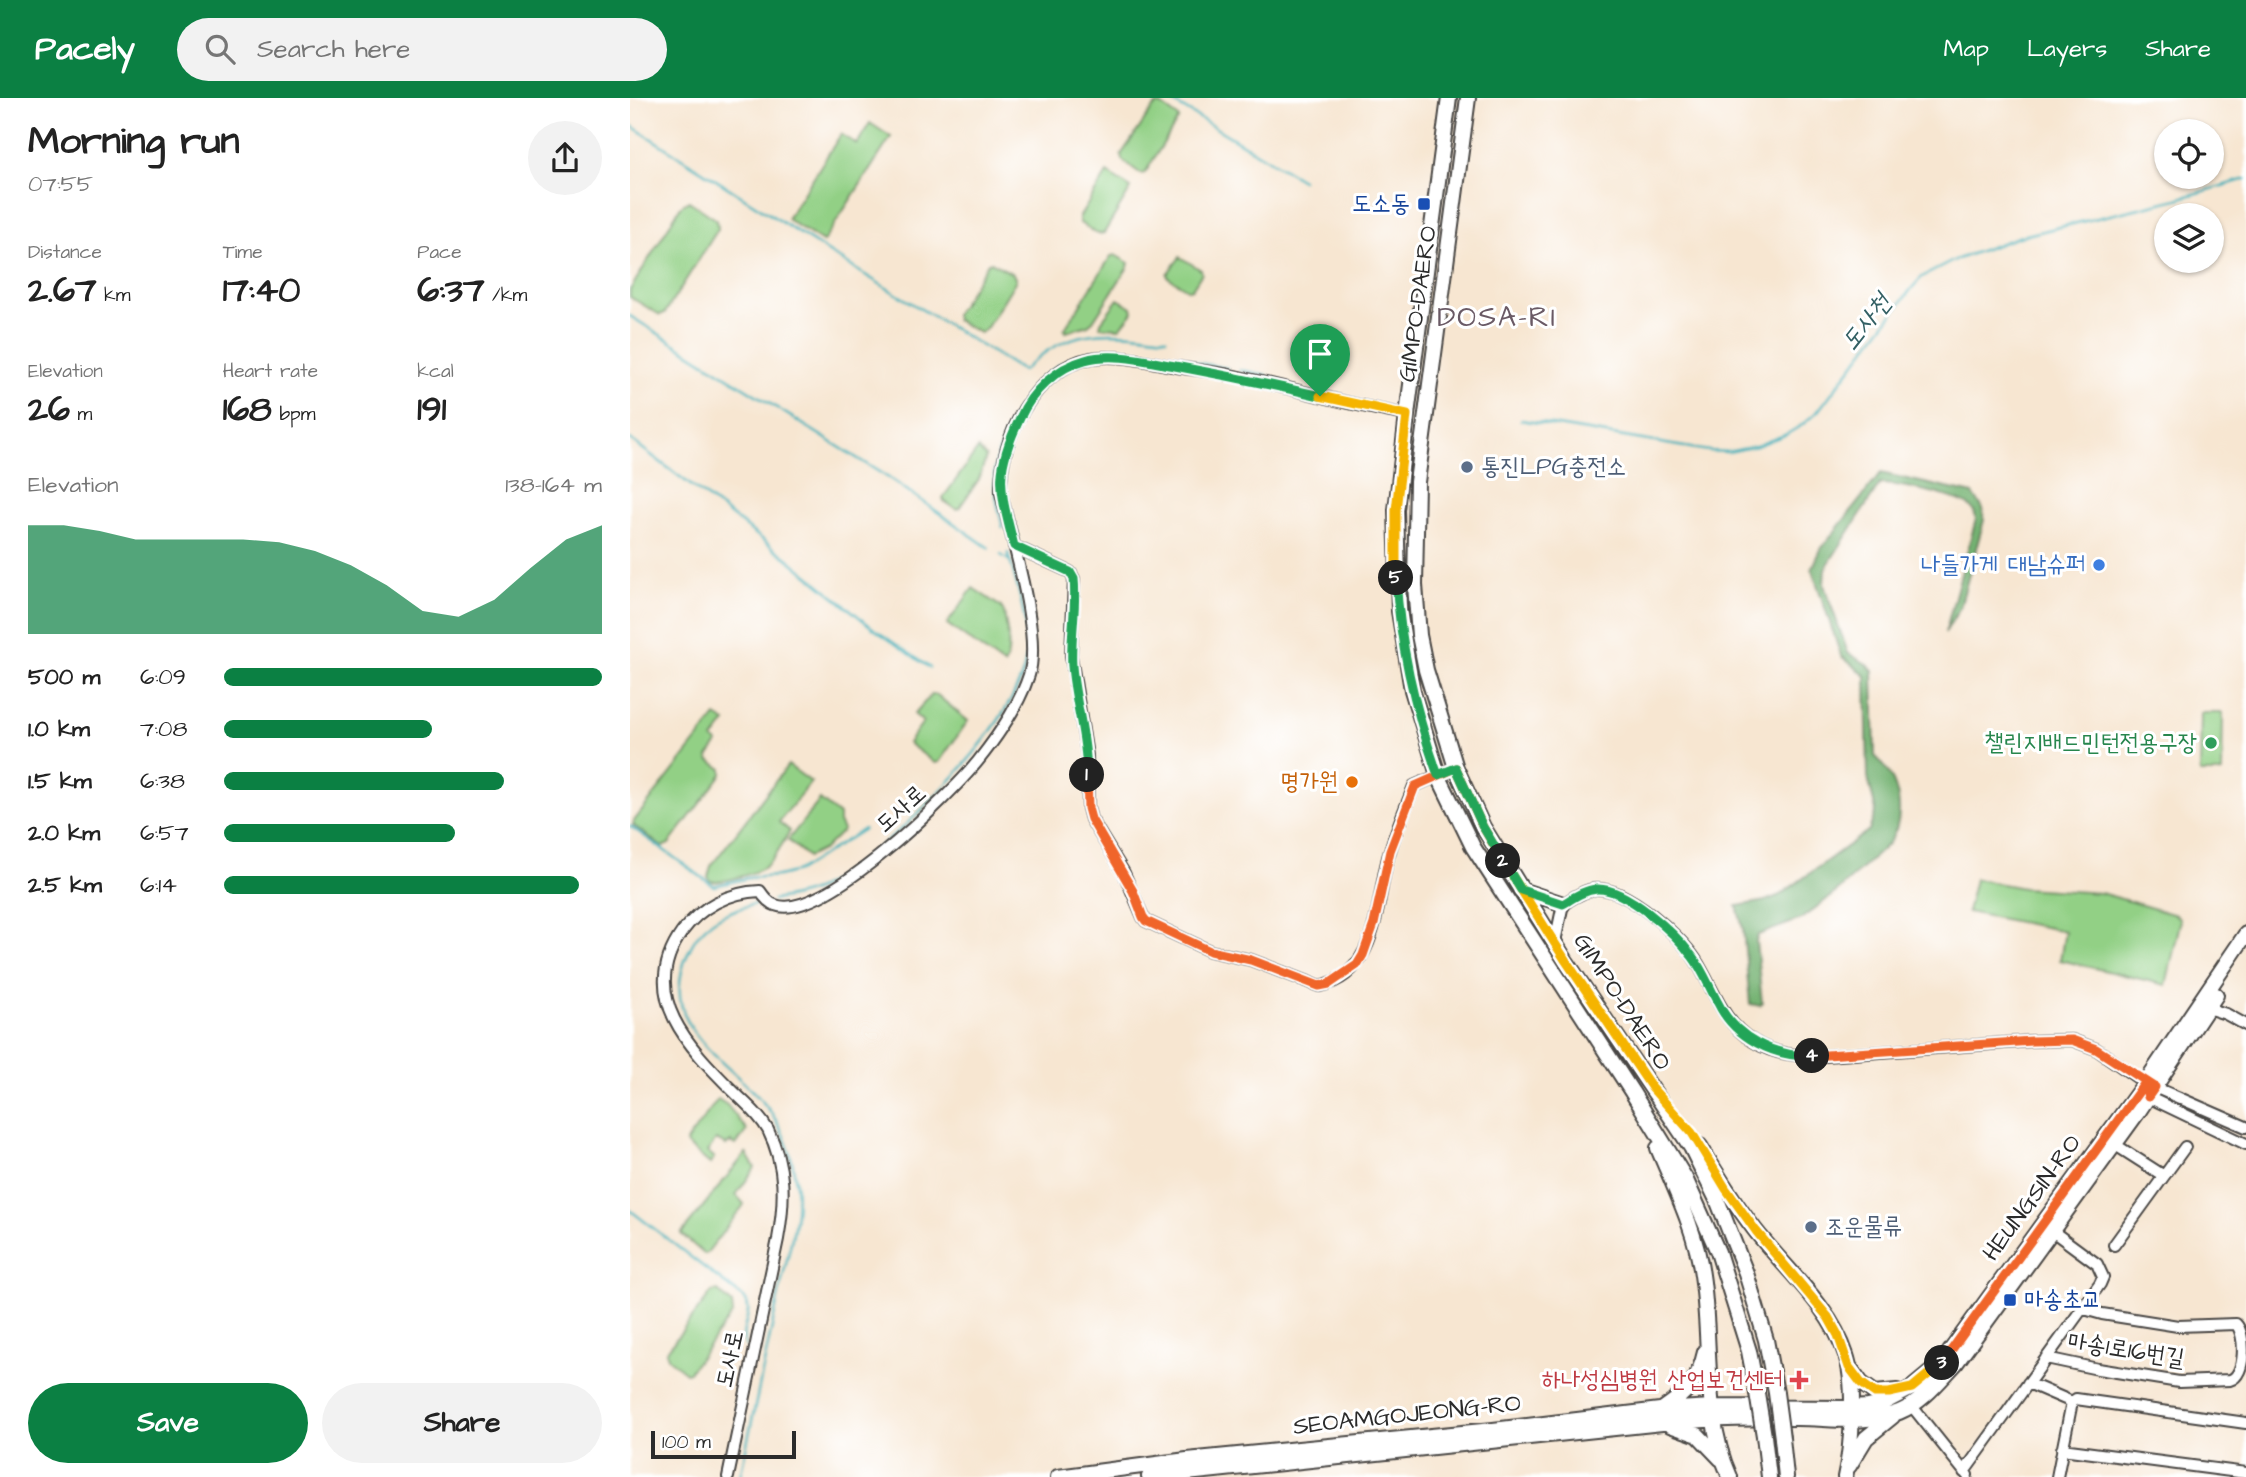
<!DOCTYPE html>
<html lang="en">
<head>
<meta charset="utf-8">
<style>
	body { margin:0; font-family:"Architects Daughter","Poor Story",sans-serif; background:#f2f2f2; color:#222; height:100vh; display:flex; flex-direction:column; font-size:26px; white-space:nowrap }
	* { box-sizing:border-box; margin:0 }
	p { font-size:23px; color:#767676 }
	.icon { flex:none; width:38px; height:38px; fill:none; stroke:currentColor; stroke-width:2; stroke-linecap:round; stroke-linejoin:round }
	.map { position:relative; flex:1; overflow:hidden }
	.drawer { display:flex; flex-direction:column; background:#fff; width:630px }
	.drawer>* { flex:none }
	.fabs { position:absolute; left:1524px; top:21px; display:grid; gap:14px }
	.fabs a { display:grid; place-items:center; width:70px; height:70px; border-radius:50%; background:#fff; box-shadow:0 2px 5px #0004; font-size:35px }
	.scale { position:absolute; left:21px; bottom:18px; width:145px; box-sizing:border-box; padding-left:7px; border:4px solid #2b2b2b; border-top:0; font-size:19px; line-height:24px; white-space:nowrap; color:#2b2b2b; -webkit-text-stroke:5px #fff; paint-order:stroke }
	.pin { position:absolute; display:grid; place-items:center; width:60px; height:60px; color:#fff; margin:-72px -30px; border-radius:50% 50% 50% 0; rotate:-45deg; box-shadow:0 0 7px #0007 }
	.pin .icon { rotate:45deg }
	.km { position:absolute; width:35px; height:35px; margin:-18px; border-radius:50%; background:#222; color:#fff; font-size:19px; line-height:35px; text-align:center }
	.round { display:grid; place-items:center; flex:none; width:74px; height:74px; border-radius:37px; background:#f2f2f2 }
	.headline { display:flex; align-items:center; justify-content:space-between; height:119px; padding:0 28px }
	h1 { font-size:38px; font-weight:800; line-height:52px }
	.metrics { display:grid; grid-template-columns:repeat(3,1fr); gap:10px; height:119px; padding:7px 28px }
	.metrics div { display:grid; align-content:center }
	.metrics b { font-size:35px; font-weight:800 }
	.metrics small { font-size:19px; font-weight:400 }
	.metrics p { font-size:19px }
	.chart { height:196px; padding:14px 28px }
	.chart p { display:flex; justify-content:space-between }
	.chart svg { width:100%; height:126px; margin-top:7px; fill:#0b8043; opacity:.7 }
	.button { display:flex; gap:14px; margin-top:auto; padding:14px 28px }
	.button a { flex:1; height:80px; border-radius:42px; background:#0b8043; color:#fff; font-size:28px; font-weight:800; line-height:80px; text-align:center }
	.button a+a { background:#f2f2f2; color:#222 }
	ul { padding:0 28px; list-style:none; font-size:23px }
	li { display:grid; grid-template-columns:112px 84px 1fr; align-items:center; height:52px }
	li i { height:18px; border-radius:9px; background:#0b8043 }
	header { display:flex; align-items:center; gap:42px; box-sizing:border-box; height:98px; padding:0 35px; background:#0b8043; color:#fff }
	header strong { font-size:33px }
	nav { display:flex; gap:38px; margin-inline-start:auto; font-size:24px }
	.search { width:490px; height:63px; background:#f2f2f2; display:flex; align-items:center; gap:18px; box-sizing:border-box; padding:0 24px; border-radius:38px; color:#767676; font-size:26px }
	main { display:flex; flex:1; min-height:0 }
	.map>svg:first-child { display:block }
	.green { fill:#92d085; stroke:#5e7e58; stroke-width:2 }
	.forest { fill:#75b272; stroke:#506e4e; stroke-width:2 }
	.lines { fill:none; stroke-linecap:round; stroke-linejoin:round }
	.stream { stroke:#40b0ba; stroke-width:2.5 }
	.minor-casing { stroke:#4a4744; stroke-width:14 }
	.major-casing { stroke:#4a4744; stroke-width:18 }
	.minor { stroke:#fff; stroke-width:10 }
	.major { stroke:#fff; stroke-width:14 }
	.major-bridge-casing { stroke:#4a4744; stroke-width:18; stroke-linecap:butt }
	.major-bridge { stroke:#fff; stroke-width:14 }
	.split-1-casing { stroke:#fff; stroke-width:14 }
	.split-2-casing { stroke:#fff; stroke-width:14 }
	.split-3-casing { stroke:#fff; stroke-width:14 }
	.split-4-casing { stroke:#fff; stroke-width:14 }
	.split-5-casing { stroke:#fff; stroke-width:14 }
	.split-6-casing { stroke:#fff; stroke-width:14 }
	.split-1 { stroke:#22a559; stroke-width:9 }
	.split-2 { stroke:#f0652b; stroke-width:9 }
	.split-3 { stroke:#f5b400; stroke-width:9 }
	.split-4 { stroke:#f0652b; stroke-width:9 }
	.split-5 { stroke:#22a559; stroke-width:9 }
	.split-6 { stroke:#f5b400; stroke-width:9 }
	.transit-dot { fill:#1a4fb4; stroke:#fff; stroke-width:2.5 }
	.service-dot { fill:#5c6f8a; stroke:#fff; stroke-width:2.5 }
	.shop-dot { fill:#3f7fe0; stroke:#fff; stroke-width:2.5 }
	.leisure-dot { fill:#2e9e5b; stroke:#fff; stroke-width:2.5 }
	.food-dot { fill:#e8710a; stroke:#fff; stroke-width:2.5 }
	.health-dot { fill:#e0444e; stroke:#fff; stroke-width:2.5 }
	.labels { text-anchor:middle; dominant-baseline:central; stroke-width:6; stroke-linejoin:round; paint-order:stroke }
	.transit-label { font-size:24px; fill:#164399; stroke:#fff; text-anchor:end }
	.street-label { font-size:24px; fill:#2b2b2b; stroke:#fff }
	.service-label { font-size:24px; fill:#4e5e75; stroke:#fff; text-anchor:start }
	.shop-label { font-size:24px; fill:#366cbe; stroke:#fff; text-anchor:end }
	.leisure-label { font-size:24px; fill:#27864d; stroke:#fff; text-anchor:end }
	.food-label { font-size:24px; fill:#c56008; stroke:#fff; text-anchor:end }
	.health-label { font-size:24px; fill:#be3a42; stroke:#fff; text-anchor:end }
	.water-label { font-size:26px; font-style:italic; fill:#336064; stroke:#fff }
	.quarter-label { font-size:28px; letter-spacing:2px; fill:#6a5a65; stroke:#fff }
</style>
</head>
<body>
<header>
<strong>Pacely</strong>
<div class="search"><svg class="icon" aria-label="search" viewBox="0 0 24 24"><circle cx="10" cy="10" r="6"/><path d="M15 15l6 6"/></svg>Search here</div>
<nav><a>Map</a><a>Layers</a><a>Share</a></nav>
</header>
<main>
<section class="drawer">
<div class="headline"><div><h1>Morning run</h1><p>07:55</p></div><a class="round"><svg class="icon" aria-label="share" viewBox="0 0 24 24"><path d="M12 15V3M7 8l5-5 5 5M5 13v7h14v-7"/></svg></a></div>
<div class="metrics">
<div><p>Distance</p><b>2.67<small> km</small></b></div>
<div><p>Time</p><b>17:40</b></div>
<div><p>Pace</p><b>6:37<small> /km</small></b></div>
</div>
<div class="metrics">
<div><p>Elevation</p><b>26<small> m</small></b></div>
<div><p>Heart rate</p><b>168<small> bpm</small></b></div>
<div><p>kcal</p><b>191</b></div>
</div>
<div class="chart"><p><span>Elevation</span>138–164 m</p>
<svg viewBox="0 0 160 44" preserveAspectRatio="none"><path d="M0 44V6L10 6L20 8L30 11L40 11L50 11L60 11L70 12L80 15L90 20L100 27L110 36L120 38L130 32L140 21L150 11L160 6V44z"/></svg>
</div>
<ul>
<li><b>500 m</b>6:09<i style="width:100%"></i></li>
<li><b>1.0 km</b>7:08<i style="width:55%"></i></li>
<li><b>1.5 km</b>6:38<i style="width:74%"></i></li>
<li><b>2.0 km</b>6:57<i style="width:61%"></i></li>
<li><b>2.5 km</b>6:14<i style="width:94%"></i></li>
</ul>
<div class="button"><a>Save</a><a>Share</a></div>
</section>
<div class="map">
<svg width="1616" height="1379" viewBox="0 0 1616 1379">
	<rect width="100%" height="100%" fill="#fff"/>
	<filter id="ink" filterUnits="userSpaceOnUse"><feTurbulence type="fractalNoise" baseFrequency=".0143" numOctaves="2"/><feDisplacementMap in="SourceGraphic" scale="14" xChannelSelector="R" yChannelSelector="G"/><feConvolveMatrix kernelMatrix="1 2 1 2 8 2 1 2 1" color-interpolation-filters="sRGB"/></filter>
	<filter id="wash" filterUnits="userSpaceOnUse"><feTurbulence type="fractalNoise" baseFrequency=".00686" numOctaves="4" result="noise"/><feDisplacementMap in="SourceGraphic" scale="28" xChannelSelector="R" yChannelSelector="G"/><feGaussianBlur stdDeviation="1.57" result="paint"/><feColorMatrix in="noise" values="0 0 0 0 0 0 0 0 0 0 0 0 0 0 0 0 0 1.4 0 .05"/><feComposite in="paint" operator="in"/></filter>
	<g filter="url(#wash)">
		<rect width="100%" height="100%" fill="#f7e6d1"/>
		<path class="green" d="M527,7h4l18,13 -34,55 -4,1 -19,-14 -1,-5 32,-47z
			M240,25l21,14 -68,105 -36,-23 54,-85 16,10z
			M477,75l24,15 -27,45 -6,1 -18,-11 -1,-5z
			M59,103l28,19 1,9 -53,84 -5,2 -30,-18v-7l51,-84z
			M485,157l14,8 -1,4 -35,54 -5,4 -22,7 -2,-2 47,-74z
			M550,159l21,13 1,3 -10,16 -3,1 -21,-13 -1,-3z
			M361,164l22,12 3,6 -30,49 -6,4 -24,-13 -1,-5 33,-52z
			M488,201l14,8 1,5 -13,16 -20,-1 1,-5z
			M348,351l8,8 -7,22 -20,29 -3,1 -12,-8 -1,-3z
			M343,490l28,19 3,5c2,16 9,38 0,53l-57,-41z
			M302,596l5,1 31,26 -29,41 -4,1 -27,-20 15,-21 -9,-8z
			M1571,615h22l-1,60h-22z
			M86,618l10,6 -13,17 5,4 -10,14 1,3 13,9v5l-53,70 -7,3 -29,-22 1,-4z
			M158,667l23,17 -32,40 11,9c-7,11 -13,24 -22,33 -6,8 -48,20 -58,17l-2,-4 3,-11z
			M190,702l19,15v7l4,8 -19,19 -16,8 -20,-17z
			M1345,781l48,9 78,5 75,22 3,3 1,5 -14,62 -106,-25 5,-29 -98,-19z
			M88,1001l9,6 20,25 -11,15 -5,-3 -5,3 -10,-5 -9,12 7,6 -4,6 -23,-19 -1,-3z
			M116,1055l9,15 -19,27 8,9 -1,2 -37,48h-2l-23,-20z
			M88,1193l14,13 1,9 -44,59 -3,1 -17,-14 -3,-7 46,-60z"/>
		<path class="forest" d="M1251,375l92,21 9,13 2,13 -24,87 -15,26 31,-114c-1,-6 -2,-10 -8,-14 -13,-9 -70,-21 -88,-21l-55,85 -1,16 24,68 20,12 5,6 2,85c25,23 33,63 12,89l-48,45 -38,29 -43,16 -2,6 6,62 -2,3 -10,-2 -7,-75 -6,-23 28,-5 15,-6 89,-65 7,-19 -8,-33 -2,-102 -25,-20 -29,-87 9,-20z"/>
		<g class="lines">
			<path class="stream" d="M536,0l136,82
				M0,27l227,145 166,101c44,-45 85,-41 143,-33
				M0,218l265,166 94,66
				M610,272l27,5
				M891,322l188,31 19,1 28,-6 31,-12 15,-9 16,-14 94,-123 10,-11 33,-17 63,-23 159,-38 69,-20
				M0,341l157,119 87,71 56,39
				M373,430c-4,-17 -9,-35 -9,-52 1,-16 7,-32 14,-46 17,-37 43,-72 87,-79 34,-5 96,11 132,17
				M371,457l9,6
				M244,726l21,-2
				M0,728l84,60 34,-8 30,-2 20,-5 66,-42
				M143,802c14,-2 29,-5 42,-10 62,-26 204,-163 211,-232 4,-34 -9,-72 -18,-105
				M0,1112l115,89c10,15 -8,30 1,47
				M110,1379c13,-63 27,-125 40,-188 7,-32 20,-71 16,-105 -3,-24 -10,-49 -24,-70 -37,-53 -119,-82 -84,-161 14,-34 41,-43 75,-51"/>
		</g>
	</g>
	<g filter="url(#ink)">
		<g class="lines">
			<defs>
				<path id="minor" d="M384,448l56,26 4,7 -3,77 16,99 1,53 3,11 33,54 19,44 3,4 64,30 41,9 68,26c57,-10 57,-79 68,-124 6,-26 18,-52 27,-76l42,-18
					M925,844l8,-38c10,-6 21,-14 33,-15 31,-2 83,46 99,70 20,31 25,61 58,82 23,15 47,15 73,15l206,-15 40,-1 24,9 49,34 101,44
					M1571,908l25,8 20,11
					M1517,994l1,5 98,47
					M1484,1046l50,32
					M1484,1147l71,-98
					M1416,1260l52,11 81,13 51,-2c16,-4 16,-46 6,-56l-58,2 -76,-12 -18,-5
					M1398,1285l44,19
					M1281,1307l56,70
					M1432,1351l184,24
					M1334,1374l136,-188 3,-7 -6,-13 -46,-34
					M98,1379l50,-238c7,-38 8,-73 -10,-109 -9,-16 -23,-27 -35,-39 -44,-44 -96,-96 -51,-159 18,-25 47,-40 78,-41 4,6 9,12 15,14 46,18 175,-109 203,-144 20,-25 41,-55 51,-86 13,-42 -18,-137 -28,-182 -2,-54 33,-125 91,-135 28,-4 58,4 85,9 19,3 39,5 58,9 57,12 114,29 172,39
					M1427,1379l15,-75 4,-3 170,24"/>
				<path id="major" d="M819,0l-42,317 -11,95 3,101 13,79 26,85 35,72 159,245 53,86 33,74 31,99 8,42
					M838,0l-51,384 -2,103 4,50 7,35 30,98 27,59 83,134 125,186 27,55 28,71 20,67 10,53
					M891,792l42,14
					M1070,1048c17,29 35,58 55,84 31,40 75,76 91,125 10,29 6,92 -1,122
					M1028,1050c17,41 38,83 44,127 10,66 0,140 28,202
					M1221,1271l10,14 14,10 22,-2
					M1033,1311c23,-15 36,-29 42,-57
					M1040,1327l28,10 23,24
					M1134,1338l5,41
					M1152,1340l4,39
					M1219,1368l17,-28 27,-22
					M428,1379l129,-17 306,-30 167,-20 53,-3 138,1 17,-1 13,-3 31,-16 29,-24 204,-281 101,-149
					M519,1379l513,-54c45,-4 90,-5 135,-5 34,0 68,7 102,-6 23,-9 40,-31 57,-49l182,-251 78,-117"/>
			</defs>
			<use href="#minor" class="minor-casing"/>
			<use href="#major" class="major-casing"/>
			<use href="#minor" class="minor"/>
			<use href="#major" class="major"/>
			<defs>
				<path id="major-bridge" d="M1127,1295l7,43
					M1146,1295l6,45"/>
			</defs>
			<use href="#major-bridge" class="major-bridge-casing"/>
			<use href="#major-bridge" class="major-bridge"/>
		</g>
	</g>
	<g class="lines" filter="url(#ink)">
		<defs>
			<path id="split-1" d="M457,677c0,-38 -12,-72 -15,-109 -2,-29 5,-59 2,-87l-4,-7 -56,-26c-14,-57 -21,-72 6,-128 12,-27 36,-50 65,-58 28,-8 61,1 90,6 49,9 97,19 145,30"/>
			<path id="split-2" d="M457,677l1,33 3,11 42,72 10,26 3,4 64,30 41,9 68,26 10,-2 28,-19 6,-10 11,-31 16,-73 25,-65 41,-18 27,59 20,34"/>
			<path id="split-3" d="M873,763l63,100 86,127 40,45 34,56 30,42 72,86 10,18 11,32 12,16 14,10h14l23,-5 30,-25"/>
			<path id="split-4" d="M1182,958l220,-15 40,-1 24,9 59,38 -7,10 -3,-14 -203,280"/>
			<path id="split-5" d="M766,480c4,68 19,133 42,197l18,-7 27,59 38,63 42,14c10,-6 21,-14 34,-15 29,-1 78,44 95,67 11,14 17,31 26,47 17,35 56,54 94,53"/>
			<path id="split-6" d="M690,298l87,19 -11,95v68"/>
		</defs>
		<use href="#split-1" class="split-1-casing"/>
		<use href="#split-2" class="split-2-casing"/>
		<use href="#split-3" class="split-3-casing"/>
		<use href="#split-4" class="split-4-casing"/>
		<use href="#split-5" class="split-5-casing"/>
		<use href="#split-6" class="split-6-casing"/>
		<use href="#split-1" class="split-1"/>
		<use href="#split-2" class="split-2"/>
		<use href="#split-3" class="split-3"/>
		<use href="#split-4" class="split-4"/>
		<use href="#split-5" class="split-5"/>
		<use href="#split-6" class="split-6"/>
	</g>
	<g class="transit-dot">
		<rect x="787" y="99" width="14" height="14" rx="3.5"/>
		<rect x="1373" y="1195" width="14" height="14" rx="3.5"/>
	</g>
	<g class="service-dot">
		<circle cx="837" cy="369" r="7"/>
		<circle cx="1181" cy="1129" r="7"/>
	</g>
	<circle class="shop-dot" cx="1469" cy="467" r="7"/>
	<circle class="leisure-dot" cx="1581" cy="645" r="7"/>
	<circle class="food-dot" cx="722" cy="684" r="7"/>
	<path class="health-dot" d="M1165.5 1271.5h7v7h7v7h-7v7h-7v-7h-7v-7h7z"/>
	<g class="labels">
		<g class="transit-label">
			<text x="780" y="106">도소동</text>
			<text x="1394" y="1202" text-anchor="start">마송초교</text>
		</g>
		<g class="street-label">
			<text transform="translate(788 206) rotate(-82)">GIMPO-DAERO</text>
			<text transform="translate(271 711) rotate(-42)">도사로</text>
			<text transform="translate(992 904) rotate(57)">GIMPO-DAERO</text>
			<text transform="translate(1402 1100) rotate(-54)">HEUNGSIN-RO</text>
			<text transform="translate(1496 1252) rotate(9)">마송1로16번길</text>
			<text transform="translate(100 1261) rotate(-78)">도사로</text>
			<text transform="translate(777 1317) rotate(-6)">SEOAMGOJEONG-RO</text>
		</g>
		<g class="service-label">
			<text x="851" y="369">통진LPG충전소</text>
			<text x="1195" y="1129">조운물류</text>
		</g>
		<g class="shop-label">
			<text x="1455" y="467">나들가게 대남슈퍼</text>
		</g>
		<g class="leisure-label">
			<text x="1567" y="645">챌린지배드민턴전용구장</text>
		</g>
		<g class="food-label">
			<text x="708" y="684">명가원</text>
		</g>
		<g class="health-label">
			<text x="1153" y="1282">하나성심병원 산업보건센터</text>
		</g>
		<g class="water-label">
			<text transform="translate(1236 224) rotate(-52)">도사천</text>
		</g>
		<g class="quarter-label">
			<text x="867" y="219">DOSA-RI</text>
		</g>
	</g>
</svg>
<div class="fabs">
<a><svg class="icon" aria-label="locate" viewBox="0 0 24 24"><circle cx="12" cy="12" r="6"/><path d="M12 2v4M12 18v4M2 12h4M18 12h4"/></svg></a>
<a><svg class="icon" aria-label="layers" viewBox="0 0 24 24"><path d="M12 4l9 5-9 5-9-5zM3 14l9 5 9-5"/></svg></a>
</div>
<div class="scale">100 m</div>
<div class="pin" style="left:690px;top:298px;background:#1e9e55"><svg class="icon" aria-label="arrive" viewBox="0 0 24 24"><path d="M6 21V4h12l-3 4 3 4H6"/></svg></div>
<b class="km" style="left:457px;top:677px">1</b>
<b class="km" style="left:873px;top:763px">2</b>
<b class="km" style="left:1312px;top:1265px">3</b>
<b class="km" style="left:1182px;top:958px">4</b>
<b class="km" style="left:766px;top:480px">5</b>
</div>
</main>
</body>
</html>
